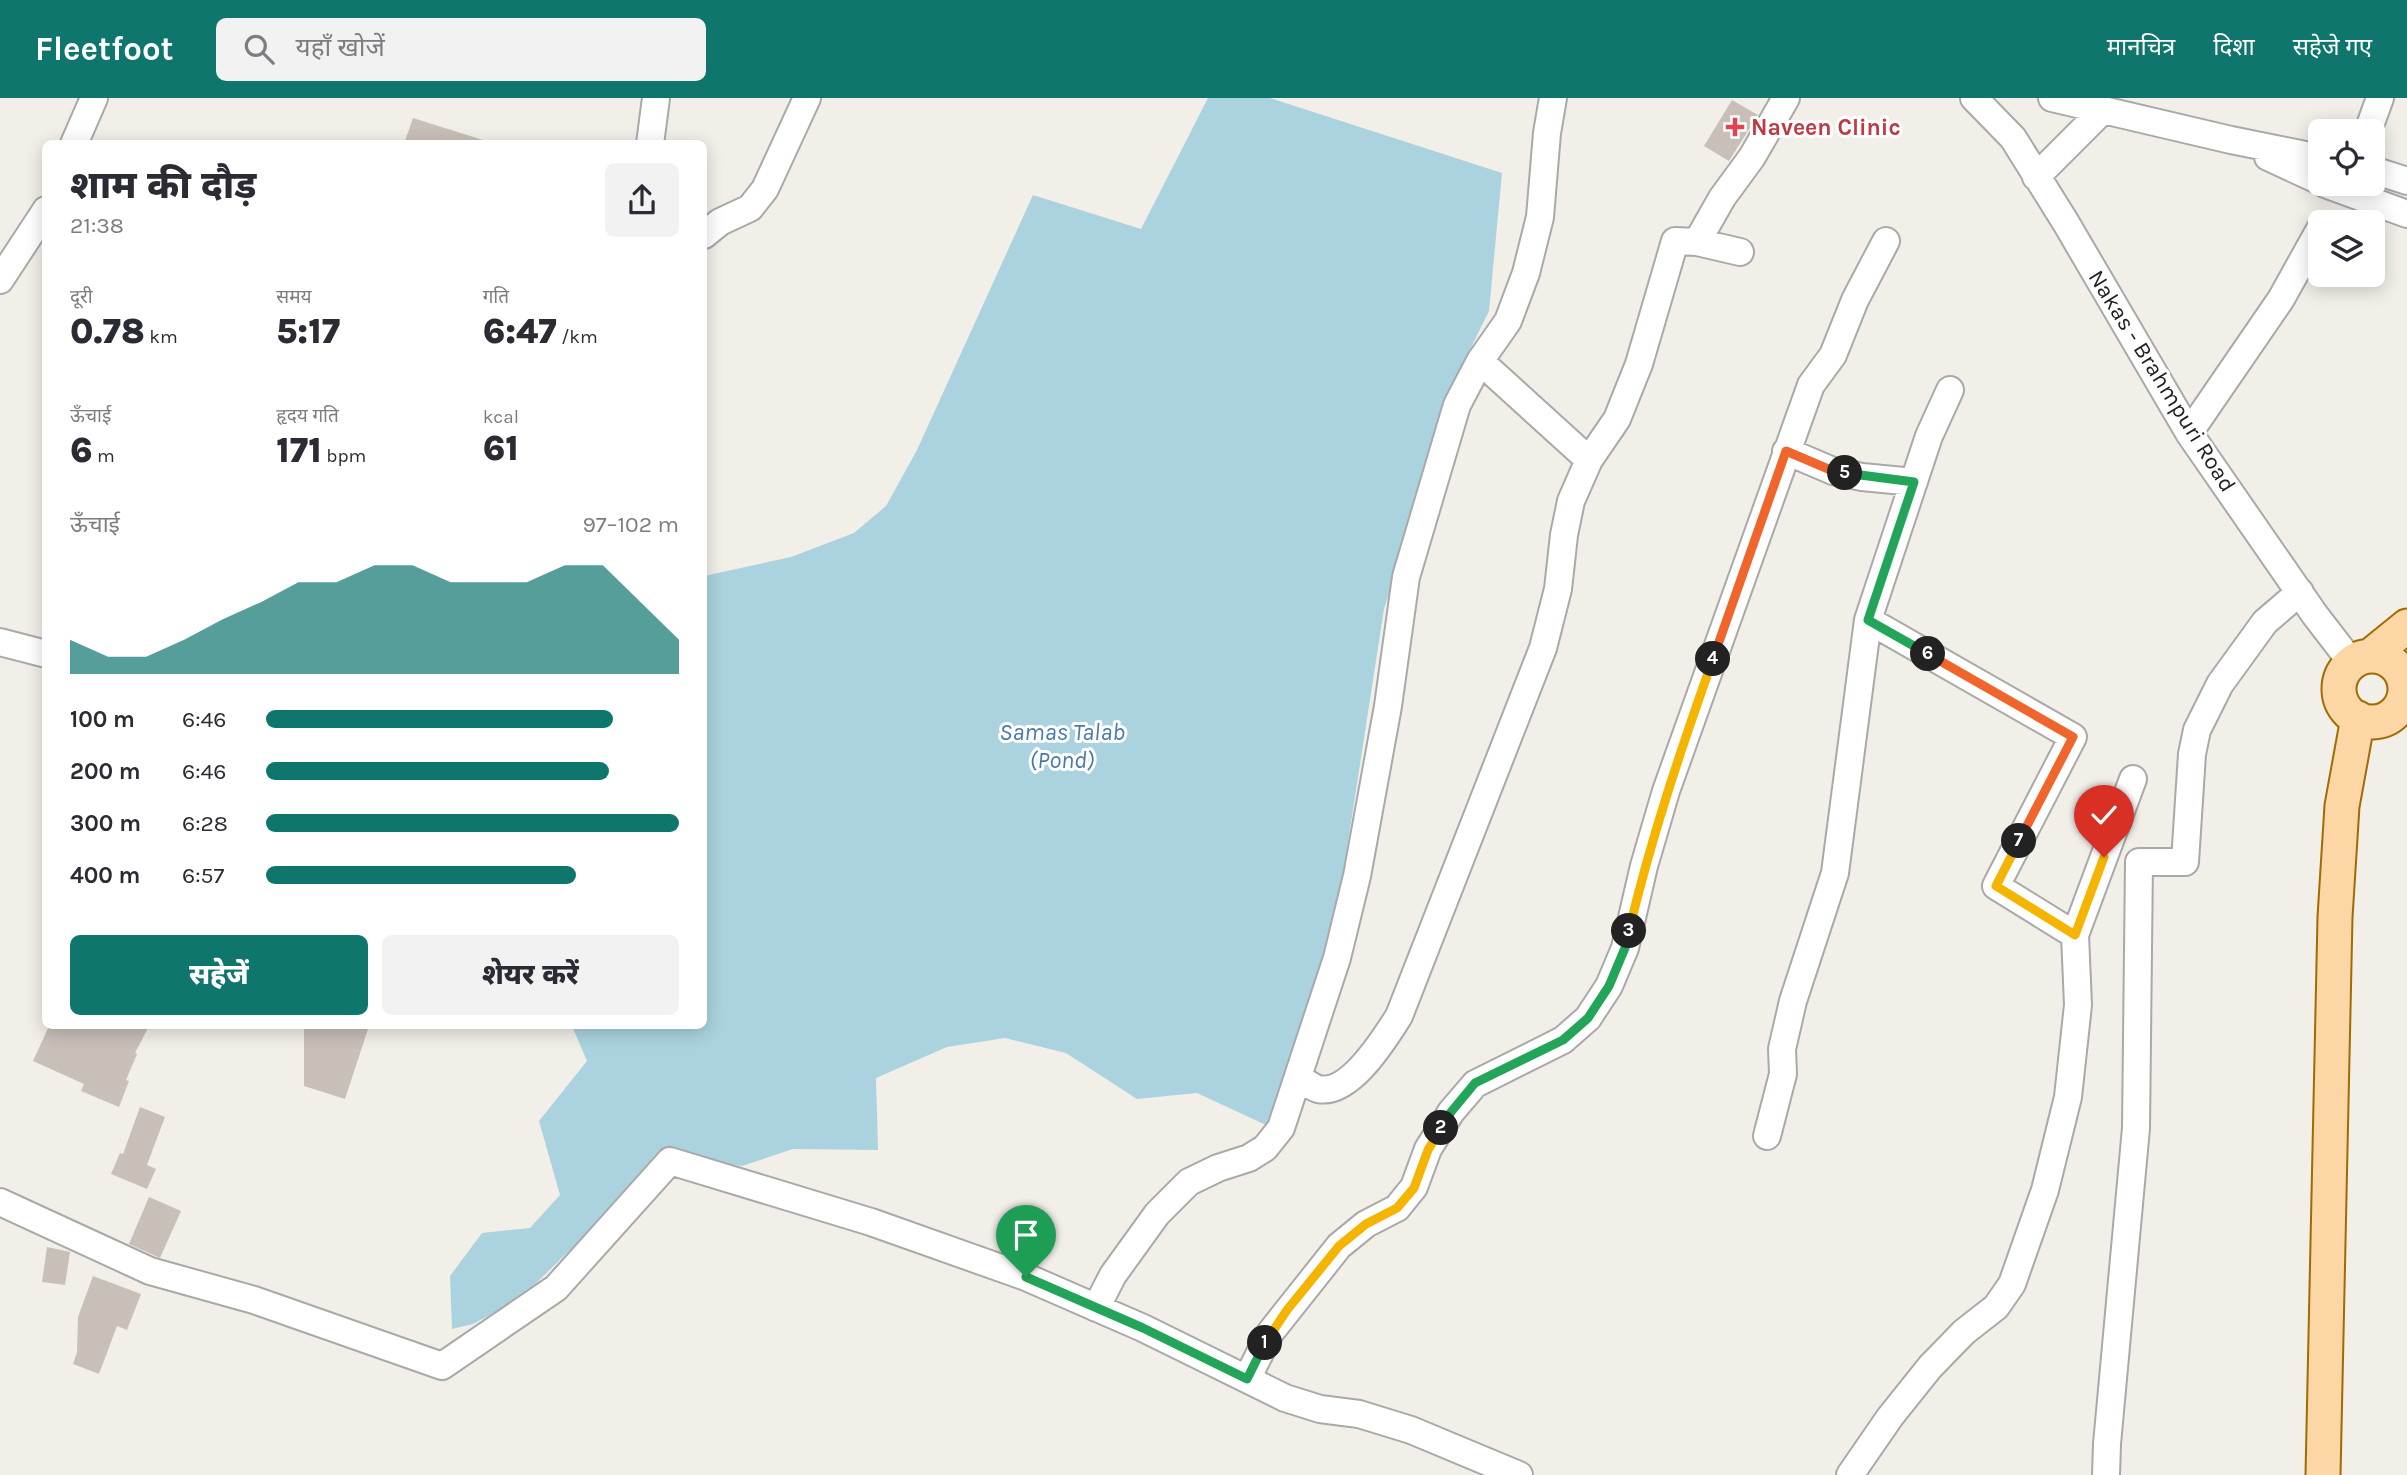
<!DOCTYPE html>
<html lang="hi">
<head>
<meta charset="utf-8">
<style>
	body { margin:0; font-family:Karla,"Noto Sans Devanagari",sans-serif; background:#f2f2f3; color:#2b2b33; height:100vh; display:flex; flex-direction:column; font-size:26px; white-space:nowrap }
	* { box-sizing:border-box; margin:0 }
	p { font-size:23px; color:#7c7c81 }
	.icon { flex:none; width:38px; height:38px; fill:none; stroke:currentColor; stroke-width:2; stroke-linecap:round; stroke-linejoin:round }
	.map { position:relative; flex:1; overflow:hidden }
	.side { position:absolute; left:42px; top:42px; width:665px; height:889px; display:flex; flex-direction:column; background:#fff; border-radius:10px; box-shadow:0 4px 18px #0003 }
	.side>* { flex:none }
	.fabs { position:absolute; left:2308px; top:21px; display:grid; gap:14px }
	.fabs a { display:grid; place-items:center; width:77px; height:77px; border-radius:10px; background:#fff; box-shadow:0 4px 18px #0003; font-size:35px }
	.pin { position:absolute; display:grid; place-items:center; width:60px; height:60px; color:#fff; margin:-72px -30px; border-radius:50% 50% 50% 0; rotate:-45deg; box-shadow:0 0 7px #0007 }
	.pin .icon { rotate:45deg }
	.km { position:absolute; width:35px; height:35px; margin:-18px; border-radius:50%; background:#222; color:#fff; font-size:19px; line-height:35px; text-align:center }
	.round { display:grid; place-items:center; flex:none; width:74px; height:74px; border-radius:10px; background:#f2f2f3 }
	.summary { display:flex; align-items:center; justify-content:space-between; height:119px; padding:0 28px }
	h1 { font-size:38px; font-weight:800; line-height:52px }
	.metrics { display:grid; grid-template-columns:repeat(3,1fr); gap:10px; height:119px; padding:7px 28px }
	.metrics div { display:grid; align-content:center }
	.metrics b { font-size:35px; font-weight:800 }
	.metrics small { font-size:19px; font-weight:400 }
	.metrics p { font-size:19px }
	.chart { height:196px; padding:14px 28px }
	.chart p { display:flex; justify-content:space-between }
	.chart svg { width:100%; height:126px; margin-top:7px; fill:#0f766e; opacity:.7 }
	.button { display:flex; gap:14px; margin-top:auto; padding:14px 28px }
	.button a { flex:1; height:80px; border-radius:10px; background:#0f766e; color:#fff; font-size:28px; font-weight:800; line-height:80px; text-align:center }
	.button a+a { background:#f2f2f3; color:#2b2b33 }
	ul { padding:0 28px; list-style:none; font-size:23px }
	li { display:grid; grid-template-columns:112px 84px 1fr; align-items:center; height:52px }
	li i { height:18px; border-radius:9px; background:#0f766e }
	header { display:flex; align-items:center; gap:42px; box-sizing:border-box; height:98px; padding:0 35px; background:#0f766e; color:#fff }
	header strong { font-size:33px }
	nav { display:flex; gap:38px; margin-inline-start:auto; font-size:24px }
	.search { width:490px; height:63px; background:#f2f2f3; display:flex; align-items:center; gap:18px; box-sizing:border-box; padding:0 24px; border-radius:10px; color:#7c7c81; font-size:26px }
	.map>svg:first-child { display:block }
	.water { fill:#aad3df }
	.building { fill:#c7bfb8 }
	.lines { fill:none; stroke-linecap:round; stroke-linejoin:round }
	.minor-casing { stroke:#a9a9a9; stroke-width:30 }
	.major-casing { stroke:#a06b00; stroke-width:37 }
	.minor { stroke:#fff; stroke-width:26 }
	.major { stroke:#fcd6a4; stroke-width:33 }
	.split-1-casing { stroke:#fff; stroke-width:14 }
	.split-2-casing { stroke:#fff; stroke-width:14 }
	.split-3-casing { stroke:#fff; stroke-width:14 }
	.split-4-casing { stroke:#fff; stroke-width:14 }
	.split-5-casing { stroke:#fff; stroke-width:14 }
	.split-6-casing { stroke:#fff; stroke-width:14 }
	.split-7-casing { stroke:#fff; stroke-width:14 }
	.split-8-casing { stroke:#fff; stroke-width:14 }
	.split-1 { stroke:#22a559; stroke-width:9 }
	.split-2 { stroke:#f5b400; stroke-width:9 }
	.split-3 { stroke:#22a559; stroke-width:9 }
	.split-4 { stroke:#f5b400; stroke-width:9 }
	.split-5 { stroke:#f0652b; stroke-width:9 }
	.split-6 { stroke:#22a559; stroke-width:9 }
	.split-7 { stroke:#f0652b; stroke-width:9 }
	.split-8 { stroke:#f5b400; stroke-width:9 }
	.health-dot { fill:#e0444e; stroke:#fff; stroke-width:2.5 }
	.labels { text-anchor:middle; dominant-baseline:central; stroke-width:6; stroke-linejoin:round; paint-order:stroke }
	.health-label { font-size:23px; font-weight:bold; fill:#be3a42; stroke:#fff; text-anchor:start }
	.street-label { font-size:23px; fill:#222; stroke:#fff }
	.water-label { font-size:24px; font-style:italic; fill:#4a7aab; stroke:#fff }
</style>
</head>
<body>
<header>
<strong>Fleetfoot</strong>
<div class="search"><svg class="icon" aria-label="search" viewBox="0 0 24 24"><circle cx="10" cy="10" r="6"/><path d="M15 15l6 6"/></svg>यहाँ खोजें</div>
<nav><a>मानचित्र</a><a>दिशा</a><a>सहेजे गए</a></nav>
</header>
<div class="map">
<svg width="2407" height="1377" viewBox="0 0 2407 1377">
	<rect width="100%" height="100%" fill="#f2efe9"/>
	<path class="water" d="M1208,0h62l232,75 -13,138 -31,63 -74,235 -47,304 -69,213 -71,-33 -60,6 -71,-46 -61,-15 -58,9 -71,31 2,72 -85,-1 -51,17 -87,-11 -33,44 -102,100 -47,25 -21,5 -2,-53 32,-43 48,-5 30,-33 -21,-74 48,-60 -15,-35h132v-450l87,-19 63,-24 32,-27 31,-56 116,-255 108,34z"/>
	<path class="building" d="M1732,2l26,15 -29,46 -25,-15z
		M413,20l70,22 -1,4h-69l-8,-3z
		M49,928h100l-14,27 2,1 -11,26 3,1 -10,26 -38,-16 3,-7 -51,-23z
		M304,928h65l-24,73 -41,-13z
		M140,1009l25,10 -18,48 9,4 -9,20 -36,-15 9,-21 3,1z
		M149,1099l32,14 -21,47 -31,-14z
		M47,1149l23,5 -5,33 -23,-3z
		M93,1178l48,18 -14,36 -10,-4 -18,48 -26,-10 4,-12 1,-35z"/>
	<g class="lines">
		<defs>
			<path id="minor" d="M1974,0l39,40 53,85 123,210 126,182 37,48
				M2052,0l179,42 89,18
				M2368,33l12,-33
				M74,46l20,-46
				M650,46l6,-46
				M2268,59l52,24
				M2373,72l34,11
				M2036,79l67,-67
				M2325,86l82,30
				M704,137l16,-13 30,-14 15,-19 42,-91
				M1697,144l25,-44 30,-41 34,-59
				M0,182l46,-70
				M1480,263l109,99
				M1950,292l-21,46 -61,184 205,117 -77,149 79,49
				M2189,335l92,-134 39,-70
				M1786,353l47,20 29,6 52,5
				M0,544l46,12
				M1299,980c5,3 13,9 19,11 32,7 67,-51 81,-73l144,-368 15,-59 6,-54 7,-34 18,-41 28,-41 22,-55 36,-123 22,1 43,10
				M1767,1038l16,-62 -1,-25 11,-48 42,-128 33,-253
				M0,1104l150,69 104,29 188,66 114,-78 114,-127 201,61 155,55 117,51 142,70 35,11 39,5 52,16 108,45
				M1096,1210l17,-33 44,-61 32,-32 29,-14 31,-10 16,-10 16,-20 56,-170 20,-82 31,-170 18,-129 51,-172 23,-44 28,-40 18,-48 14,-56 7,-84 6,-35
				M1247,1281l23,-46 69,-87 27,-22 31,-16 17,-21 14,-38 23,-37 24,-28 88,-44 25,-22 21,-32 16,-38 19,-82 22,-75 145,-406 22,-30 22,-55 31,-59
				M1850,1377l40,-58 40,-50 34,-35 32,-25 16,-23 33,-94 23,-93 10,-92 -3,-70 58,-156
				M2106,1377l1,-31 29,-316 3,-266h46l7,-108 5,-24 23,-46 45,-62 35,-30"/>
			<path id="major" d="M2370,558l37,-30
				M2339 591a33 33 0 1 1 66 0a33 33 0 1 1-66 0Z
				M2323,1377l12,-558 7,-111 16,-88"/>
		</defs>
		<use href="#minor" class="minor-casing"/>
		<use href="#major" class="major-casing"/>
		<use href="#minor" class="minor"/>
		<use href="#major" class="major"/>
	</g>
	<g class="lines">
		<defs>
			<path id="split-1" d="M1026,1179l117,51 104,51 18,-36"/>
			<path id="split-2" d="M1265,1245l22,-33 52,-64 27,-22 31,-16 17,-20 14,-38 13,-22"/>
			<path id="split-3" d="M1441,1030l10,-16 24,-29 88,-43 25,-22 21,-32 16,-38 4,-17"/>
			<path id="split-4" d="M1629,833c22,-93 52,-182 84,-272"/>
			<path id="split-5" d="M1713,561l73,-208 47,20 12,2"/>
			<path id="split-6" d="M1845,375l69,9 -46,138 60,34"/>
			<path id="split-7" d="M1928,556l145,83 -54,104"/>
			<path id="split-8" d="M2019,743l-23,45 79,49 29,-78"/>
		</defs>
		<use href="#split-1" class="split-1-casing"/>
		<use href="#split-2" class="split-2-casing"/>
		<use href="#split-3" class="split-3-casing"/>
		<use href="#split-4" class="split-4-casing"/>
		<use href="#split-5" class="split-5-casing"/>
		<use href="#split-6" class="split-6-casing"/>
		<use href="#split-7" class="split-7-casing"/>
		<use href="#split-8" class="split-8-casing"/>
		<use href="#split-1" class="split-1"/>
		<use href="#split-2" class="split-2"/>
		<use href="#split-3" class="split-3"/>
		<use href="#split-4" class="split-4"/>
		<use href="#split-5" class="split-5"/>
		<use href="#split-6" class="split-6"/>
		<use href="#split-7" class="split-7"/>
		<use href="#split-8" class="split-8"/>
	</g>
	<path class="health-dot" d="M1731.5 18.5h7v7h7v7h-7v7h-7v-7h-7v-7h7z"/>
	<g class="labels">
		<g class="health-label">
			<text x="1751" y="29">Naveen Clinic</text>
		</g>
		<g class="street-label">
			<text transform="translate(2162 283) rotate(58)">Nakas - Brahmpuri Road</text>
		</g>
		<g class="water-label">
			<text x="1062" y="634">Samas Talab<tspan x="1062" dy="28">(Pond)</tspan></text>
		</g>
	</g>
</svg>
<div class="fabs">
<a><svg class="icon" aria-label="locate" viewBox="0 0 24 24"><circle cx="12" cy="12" r="6"/><path d="M12 2v4M12 18v4M2 12h4M18 12h4"/></svg></a>
<a><svg class="icon" aria-label="layers" viewBox="0 0 24 24"><path d="M12 4l9 5-9 5-9-5zM3 14l9 5 9-5"/></svg></a>
</div>
<div class="pin" style="left:1026px;top:1179px;background:#1e9e55"><svg class="icon" aria-label="arrive" viewBox="0 0 24 24"><path d="M6 21V4h12l-3 4 3 4H6"/></svg></div>
<div class="pin" style="left:2104px;top:759px;background:#d93025"><svg class="icon" aria-label="check" viewBox="0 0 24 24"><path d="M5 12l5 5 9-10"/></svg></div>
<b class="km" style="left:1265px;top:1245px">1</b>
<b class="km" style="left:1441px;top:1030px">2</b>
<b class="km" style="left:1629px;top:833px">3</b>
<b class="km" style="left:1713px;top:561px">4</b>
<b class="km" style="left:1845px;top:375px">5</b>
<b class="km" style="left:1928px;top:556px">6</b>
<b class="km" style="left:2019px;top:743px">7</b>
<section class="side">
<div class="summary"><div><h1>शाम की दौड़</h1><p>21:38</p></div><a class="round"><svg class="icon" aria-label="share" viewBox="0 0 24 24"><path d="M12 15V3M7 8l5-5 5 5M5 13v7h14v-7"/></svg></a></div>
<div class="metrics">
<div><p>दूरी</p><b>0.78<small> km</small></b></div>
<div><p>समय</p><b>5:17</b></div>
<div><p>गति</p><b>6:47<small> /km</small></b></div>
</div>
<div class="metrics">
<div><p>ऊँचाई</p><b>6<small> m</small></b></div>
<div><p>हृदय गति</p><b>171<small> bpm</small></b></div>
<div><p>kcal</p><b>61</b></div>
</div>
<div class="chart"><p><span>ऊँचाई</span>97–102 m</p>
<svg viewBox="0 0 160 44" preserveAspectRatio="none"><path d="M0 44V32L10 38L20 38L30 32L40 25L50 19L60 12L70 12L80 6L90 6L100 12L110 12L120 12L130 6L140 6L150 19L160 32V44z"/></svg>
</div>
<ul>
<li><b>100 m</b>6:46<i style="width:84%"></i></li>
<li><b>200 m</b>6:46<i style="width:83%"></i></li>
<li><b>300 m</b>6:28<i style="width:100%"></i></li>
<li><b>400 m</b>6:57<i style="width:75%"></i></li>
</ul>
<div class="button"><a>सहेजें</a><a>शेयर करें</a></div>
</section>
</div>
</body>
</html>
